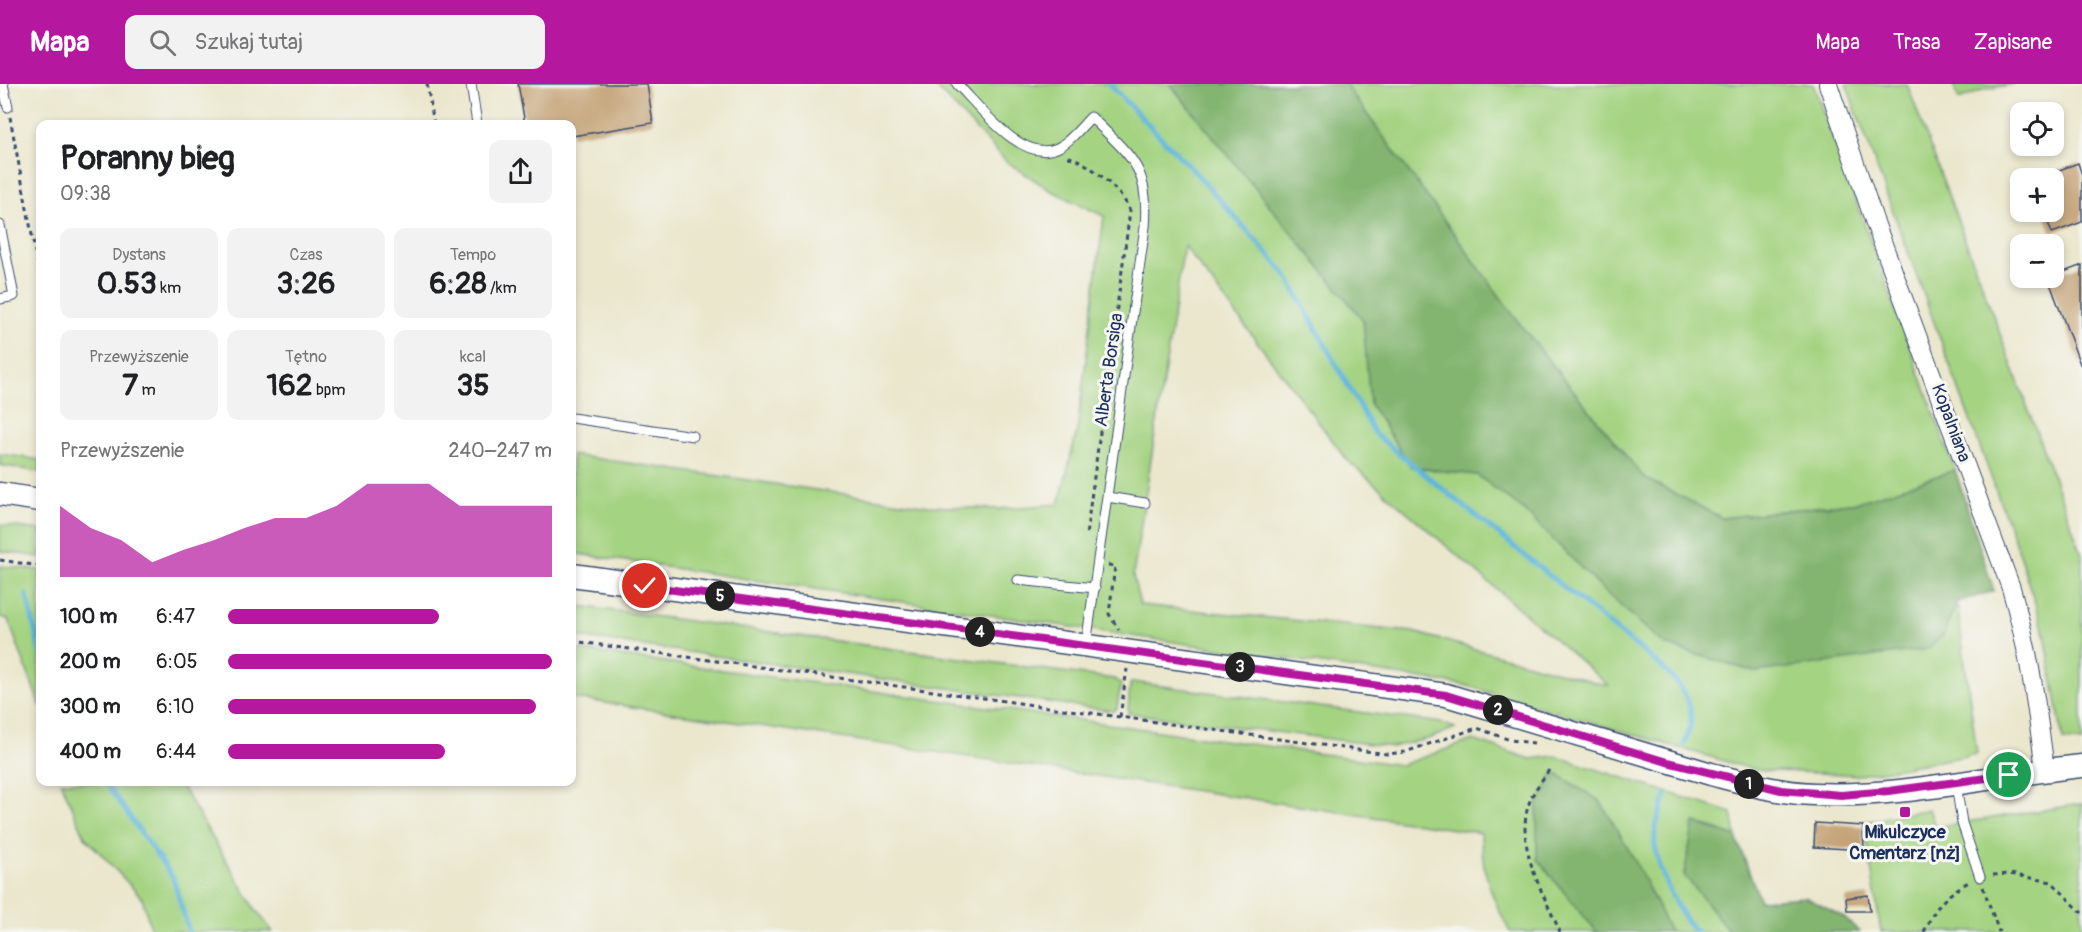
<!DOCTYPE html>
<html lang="pl">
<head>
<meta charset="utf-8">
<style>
	body { margin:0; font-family:Pangolin,sans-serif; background:#f2f2f2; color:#202124; height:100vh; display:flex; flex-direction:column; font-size:22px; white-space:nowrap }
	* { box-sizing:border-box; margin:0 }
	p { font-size:20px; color:#757577 }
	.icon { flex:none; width:33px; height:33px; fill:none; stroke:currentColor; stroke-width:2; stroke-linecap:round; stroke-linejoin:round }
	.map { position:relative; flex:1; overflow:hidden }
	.side { position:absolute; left:36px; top:36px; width:540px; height:666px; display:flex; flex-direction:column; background:#fff; border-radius:12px; box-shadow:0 3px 9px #0003 }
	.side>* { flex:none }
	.buttons { position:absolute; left:2010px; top:18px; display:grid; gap:12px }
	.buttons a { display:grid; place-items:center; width:54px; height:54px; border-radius:12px; background:#fff; box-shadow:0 3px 9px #0003; font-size:30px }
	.pin { position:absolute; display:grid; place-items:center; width:51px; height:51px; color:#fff; margin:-26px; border:3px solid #fff; border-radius:50%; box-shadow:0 2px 6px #0007 }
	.km { position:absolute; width:30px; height:30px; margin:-15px; border-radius:50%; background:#222; color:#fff; font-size:16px; line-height:30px; text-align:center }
	.round { display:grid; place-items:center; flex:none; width:63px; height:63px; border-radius:12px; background:#f2f2f2 }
	.head { display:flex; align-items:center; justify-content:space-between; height:102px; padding:0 24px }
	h1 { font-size:33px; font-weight:800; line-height:45px }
	.figures { display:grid; grid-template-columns:repeat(3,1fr); gap:9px; height:102px; padding:6px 24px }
	.figures div { display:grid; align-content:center; border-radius:12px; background:#f2f2f2; text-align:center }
	.figures b { font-size:30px; font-weight:800 }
	.figures small { font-size:16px; font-weight:400 }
	.figures p { font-size:16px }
	.chart { height:168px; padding:12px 24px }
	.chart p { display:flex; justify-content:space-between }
	.chart svg { width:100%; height:108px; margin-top:6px; fill:#b5179e; opacity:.7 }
	ul { padding:0 24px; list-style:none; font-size:20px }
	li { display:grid; grid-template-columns:96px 72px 1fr; align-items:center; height:45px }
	li i { height:15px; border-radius:8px; background:#b5179e }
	header { display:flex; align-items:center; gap:36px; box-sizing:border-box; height:84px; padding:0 30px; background:#b5179e; color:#fff }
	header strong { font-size:28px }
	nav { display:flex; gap:33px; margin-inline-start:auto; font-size:21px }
	.search { width:420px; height:54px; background:#f2f2f2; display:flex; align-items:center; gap:15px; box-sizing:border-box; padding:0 21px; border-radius:12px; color:#757577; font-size:22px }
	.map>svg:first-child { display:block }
	.green { fill:#a4d381; stroke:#608170; stroke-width:1.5; fill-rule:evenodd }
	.forest { fill:#83b56f; stroke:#4f7266; stroke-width:1.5 }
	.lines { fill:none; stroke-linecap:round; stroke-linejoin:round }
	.stream { stroke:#5db5db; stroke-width:5 }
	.building { fill:#c4a377 }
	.service-casing { stroke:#3a4b6f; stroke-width:11 }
	.minor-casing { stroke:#3a4b6f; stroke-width:20 }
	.tertiary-casing { stroke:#3a4b6f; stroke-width:25 }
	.path { stroke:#3a4b6f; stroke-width:3; stroke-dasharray:4.5 4.5; stroke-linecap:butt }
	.service { stroke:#fff; stroke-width:9 }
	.minor { stroke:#fff; stroke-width:18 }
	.tertiary { stroke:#fff; stroke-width:22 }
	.route-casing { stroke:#fff; stroke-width:12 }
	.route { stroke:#b5179e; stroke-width:8 }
	.poi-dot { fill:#b5179e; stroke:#f6f6f2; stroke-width:2 }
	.labels { text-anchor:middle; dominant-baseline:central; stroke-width:6; stroke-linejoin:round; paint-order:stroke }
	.street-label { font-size:18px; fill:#1b2f5e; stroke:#f6f6f2 }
	.poi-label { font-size:18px; font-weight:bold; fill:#1b2f5e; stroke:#f6f6f2 }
</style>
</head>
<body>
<header>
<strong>Mapa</strong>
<div class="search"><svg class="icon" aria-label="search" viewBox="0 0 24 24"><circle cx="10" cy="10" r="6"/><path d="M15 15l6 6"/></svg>Szukaj tutaj</div>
<nav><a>Mapa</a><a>Trasa</a><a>Zapisane</a></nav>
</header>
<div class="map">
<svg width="2082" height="848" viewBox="0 0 2082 848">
	<rect width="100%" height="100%" fill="#f6f6f2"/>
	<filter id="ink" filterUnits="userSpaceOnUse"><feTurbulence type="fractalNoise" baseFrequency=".0167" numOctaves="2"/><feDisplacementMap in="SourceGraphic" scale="12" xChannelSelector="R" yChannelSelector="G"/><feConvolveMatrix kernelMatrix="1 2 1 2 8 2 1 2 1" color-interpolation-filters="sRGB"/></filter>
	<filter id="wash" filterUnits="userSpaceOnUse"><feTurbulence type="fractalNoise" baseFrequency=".008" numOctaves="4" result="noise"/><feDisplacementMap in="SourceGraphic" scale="24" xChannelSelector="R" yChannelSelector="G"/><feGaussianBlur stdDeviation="1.35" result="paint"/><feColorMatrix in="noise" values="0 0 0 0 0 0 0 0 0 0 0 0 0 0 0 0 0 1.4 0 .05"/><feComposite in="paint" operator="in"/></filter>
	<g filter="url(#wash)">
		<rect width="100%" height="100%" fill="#ebe7cd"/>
		<path class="green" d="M933,0h237l194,236 6,84 41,63 66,8 49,37 76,77 63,56 90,27 78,-11 110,-26 14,-32 20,151 -117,21 -105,-5 -291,-85 -892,-132v-98l357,51 68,3 62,-5 18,-73 27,-215 -54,-26 -43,-28zM1184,162l164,215 261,225 -196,-54 -273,-27 -7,-29z
			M1345,0h468l142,386 -96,32 -138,16 -77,-40 -122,-151z
			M1846,0h61l175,470v188l-19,-2 -18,-106 -31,-95z
			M1953,0h60l-30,6 -24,10z
			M0,370l40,6v12l-40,-7z
			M0,441l40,5v27l-40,-6z
			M0,482l40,4v136l-32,-87 -8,-2z
			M572,521l542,74 7,4 -4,25 -3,3 -16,-2 -526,-73z
			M572,565l829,116 72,-25 58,19 24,-3 177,57 4,24 -41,-15 -11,52 46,58h-60l-37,-75 -33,-56 -63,58 60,73h-87c-18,-34 -29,-60 -29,-99l-909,-135z
			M1132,598l310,41 13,5 -24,10 -39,9 -264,-34 2,-29z
			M61,698h118l77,128 17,22h-121l-10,-34 -57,-61z
			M2082,720v128h-201l-17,-110 65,-13 6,18z"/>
		<path class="forest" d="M1170,0h175l177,243 122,151 78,40 137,-16 96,-32 39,121 -37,11 -14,33 -15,14 -173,23 -90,-27 -63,-56 -76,-77 -49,-37 -66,-8 -41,-63 -7,-84z
			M1554,688l46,29 33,56 37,75h-73l-60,-73v-54z
			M1694,738l42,15 24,63 45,-3 37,19 18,16h-130l-46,-57z"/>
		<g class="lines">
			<path class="stream" d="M1109,0l84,86 92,103 90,161 265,215c20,17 54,41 51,72 0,8 -4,16 -7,23
				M27,511l13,58
				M105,698l68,96 16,54
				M1666,711c-5,16 -13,32 -11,50 3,24 23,72 42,87"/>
		</g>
		<g id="blocks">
			<path class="building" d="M518,0h129l6,39 -81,13v-12h-47z
				M2078,79l4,12v47l-30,11 -8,-21h10v-40z
				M2082,181v98l-2,1 -32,-86z
				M1815,739l48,3 1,24 -50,-3z
				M1868,811l2,16h-23l-1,-13z"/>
		</g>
	</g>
	<g filter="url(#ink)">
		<use href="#blocks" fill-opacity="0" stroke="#3a4b6f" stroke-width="1.5"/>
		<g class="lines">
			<defs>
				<path id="service" d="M3,0l5,23
					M471,0l6,40
					M957,0c22,22 65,80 100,64 13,-6 24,-21 34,-31 40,40 59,50 54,110l-59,418
					M0,141l14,71 -14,3
					M572,334l121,18
					M1107,413l38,6
					M1018,496l77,8
					M1956,700l6,39 18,54"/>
				<path id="minor" d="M1828,0l46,136 137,368c18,60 26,120 34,182"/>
				<path id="tertiary" d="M0,410l40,6
					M572,491l874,120 265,79c34,9 68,19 103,20 89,4 179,-19 268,-28"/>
			</defs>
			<use href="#service" class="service-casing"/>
			<use href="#minor" class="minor-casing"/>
			<use href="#tertiary" class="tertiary-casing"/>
			<path class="path" d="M427,0l7,40
				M10,33l30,161
				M1068,73c17,1 57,37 62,54l-44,325
				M0,476l40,6
				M1108,481l7,1 -6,48 10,16
				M572,557l815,113 18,-2 72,-24 33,12 24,3
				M1120,633l7,-48
				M1549,686c-6,9 -14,19 -18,28 -19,45 12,94 29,134
				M1993,791l17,-1 42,8 30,31
				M1983,803l16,45
				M1924,848c10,-24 22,-38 45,-50"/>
			<use href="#service" class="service"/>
			<use href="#minor" class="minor"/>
			<use href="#tertiary" class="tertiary"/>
		</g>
	</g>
	<g class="lines" filter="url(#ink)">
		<defs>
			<path id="route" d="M645,502l801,109 221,67 114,28 60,5 48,-4 120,-16"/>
		</defs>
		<use href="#route" class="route-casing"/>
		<use href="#route" class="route"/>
	</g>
	<rect class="poi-dot" x="1899" y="722" width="12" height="12" rx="3"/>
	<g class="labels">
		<g class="street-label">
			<text transform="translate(1109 286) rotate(-82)">Alberta Borsiga</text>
			<text transform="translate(1951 339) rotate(70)">Kopalniana</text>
		</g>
		<g class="poi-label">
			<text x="1905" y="748">Mikulczyce<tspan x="1905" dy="21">Cmentarz [nż]</tspan></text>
		</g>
	</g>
</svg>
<div class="buttons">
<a><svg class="icon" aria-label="locate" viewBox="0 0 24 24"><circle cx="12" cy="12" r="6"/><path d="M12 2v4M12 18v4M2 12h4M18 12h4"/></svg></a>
<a>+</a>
<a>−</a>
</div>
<div class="pin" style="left:2009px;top:691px;background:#1e9e55"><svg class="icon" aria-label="arrive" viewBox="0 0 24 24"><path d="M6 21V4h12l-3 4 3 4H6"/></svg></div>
<div class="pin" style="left:645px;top:502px;background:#d93025"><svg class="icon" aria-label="check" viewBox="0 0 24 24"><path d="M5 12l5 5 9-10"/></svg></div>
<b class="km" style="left:1749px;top:700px">1</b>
<b class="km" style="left:1498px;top:626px">2</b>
<b class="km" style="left:1240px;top:583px">3</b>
<b class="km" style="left:980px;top:548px">4</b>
<b class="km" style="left:720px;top:512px">5</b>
<section class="side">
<div class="head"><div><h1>Poranny bieg</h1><p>09:38</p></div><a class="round"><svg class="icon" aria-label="share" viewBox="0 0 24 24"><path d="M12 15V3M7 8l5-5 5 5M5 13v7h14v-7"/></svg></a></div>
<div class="figures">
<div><p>Dystans</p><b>0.53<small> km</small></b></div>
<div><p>Czas</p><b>3:26</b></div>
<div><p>Tempo</p><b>6:28<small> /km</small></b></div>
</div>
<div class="figures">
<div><p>Przewyższenie</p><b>7<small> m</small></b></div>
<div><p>Tętno</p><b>162<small> bpm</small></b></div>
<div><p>kcal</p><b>35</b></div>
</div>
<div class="chart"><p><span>Przewyższenie</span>240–247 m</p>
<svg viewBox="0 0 160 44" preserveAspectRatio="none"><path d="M0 44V15L10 24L20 29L30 38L40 33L50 29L60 24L70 20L80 20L90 15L100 6L110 6L120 6L130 15L140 15L150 15L160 15V44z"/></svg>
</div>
<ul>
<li><b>100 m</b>6:47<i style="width:65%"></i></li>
<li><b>200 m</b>6:05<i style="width:100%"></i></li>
<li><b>300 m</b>6:10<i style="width:95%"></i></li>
<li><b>400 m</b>6:44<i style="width:67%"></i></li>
</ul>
</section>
</div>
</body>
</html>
